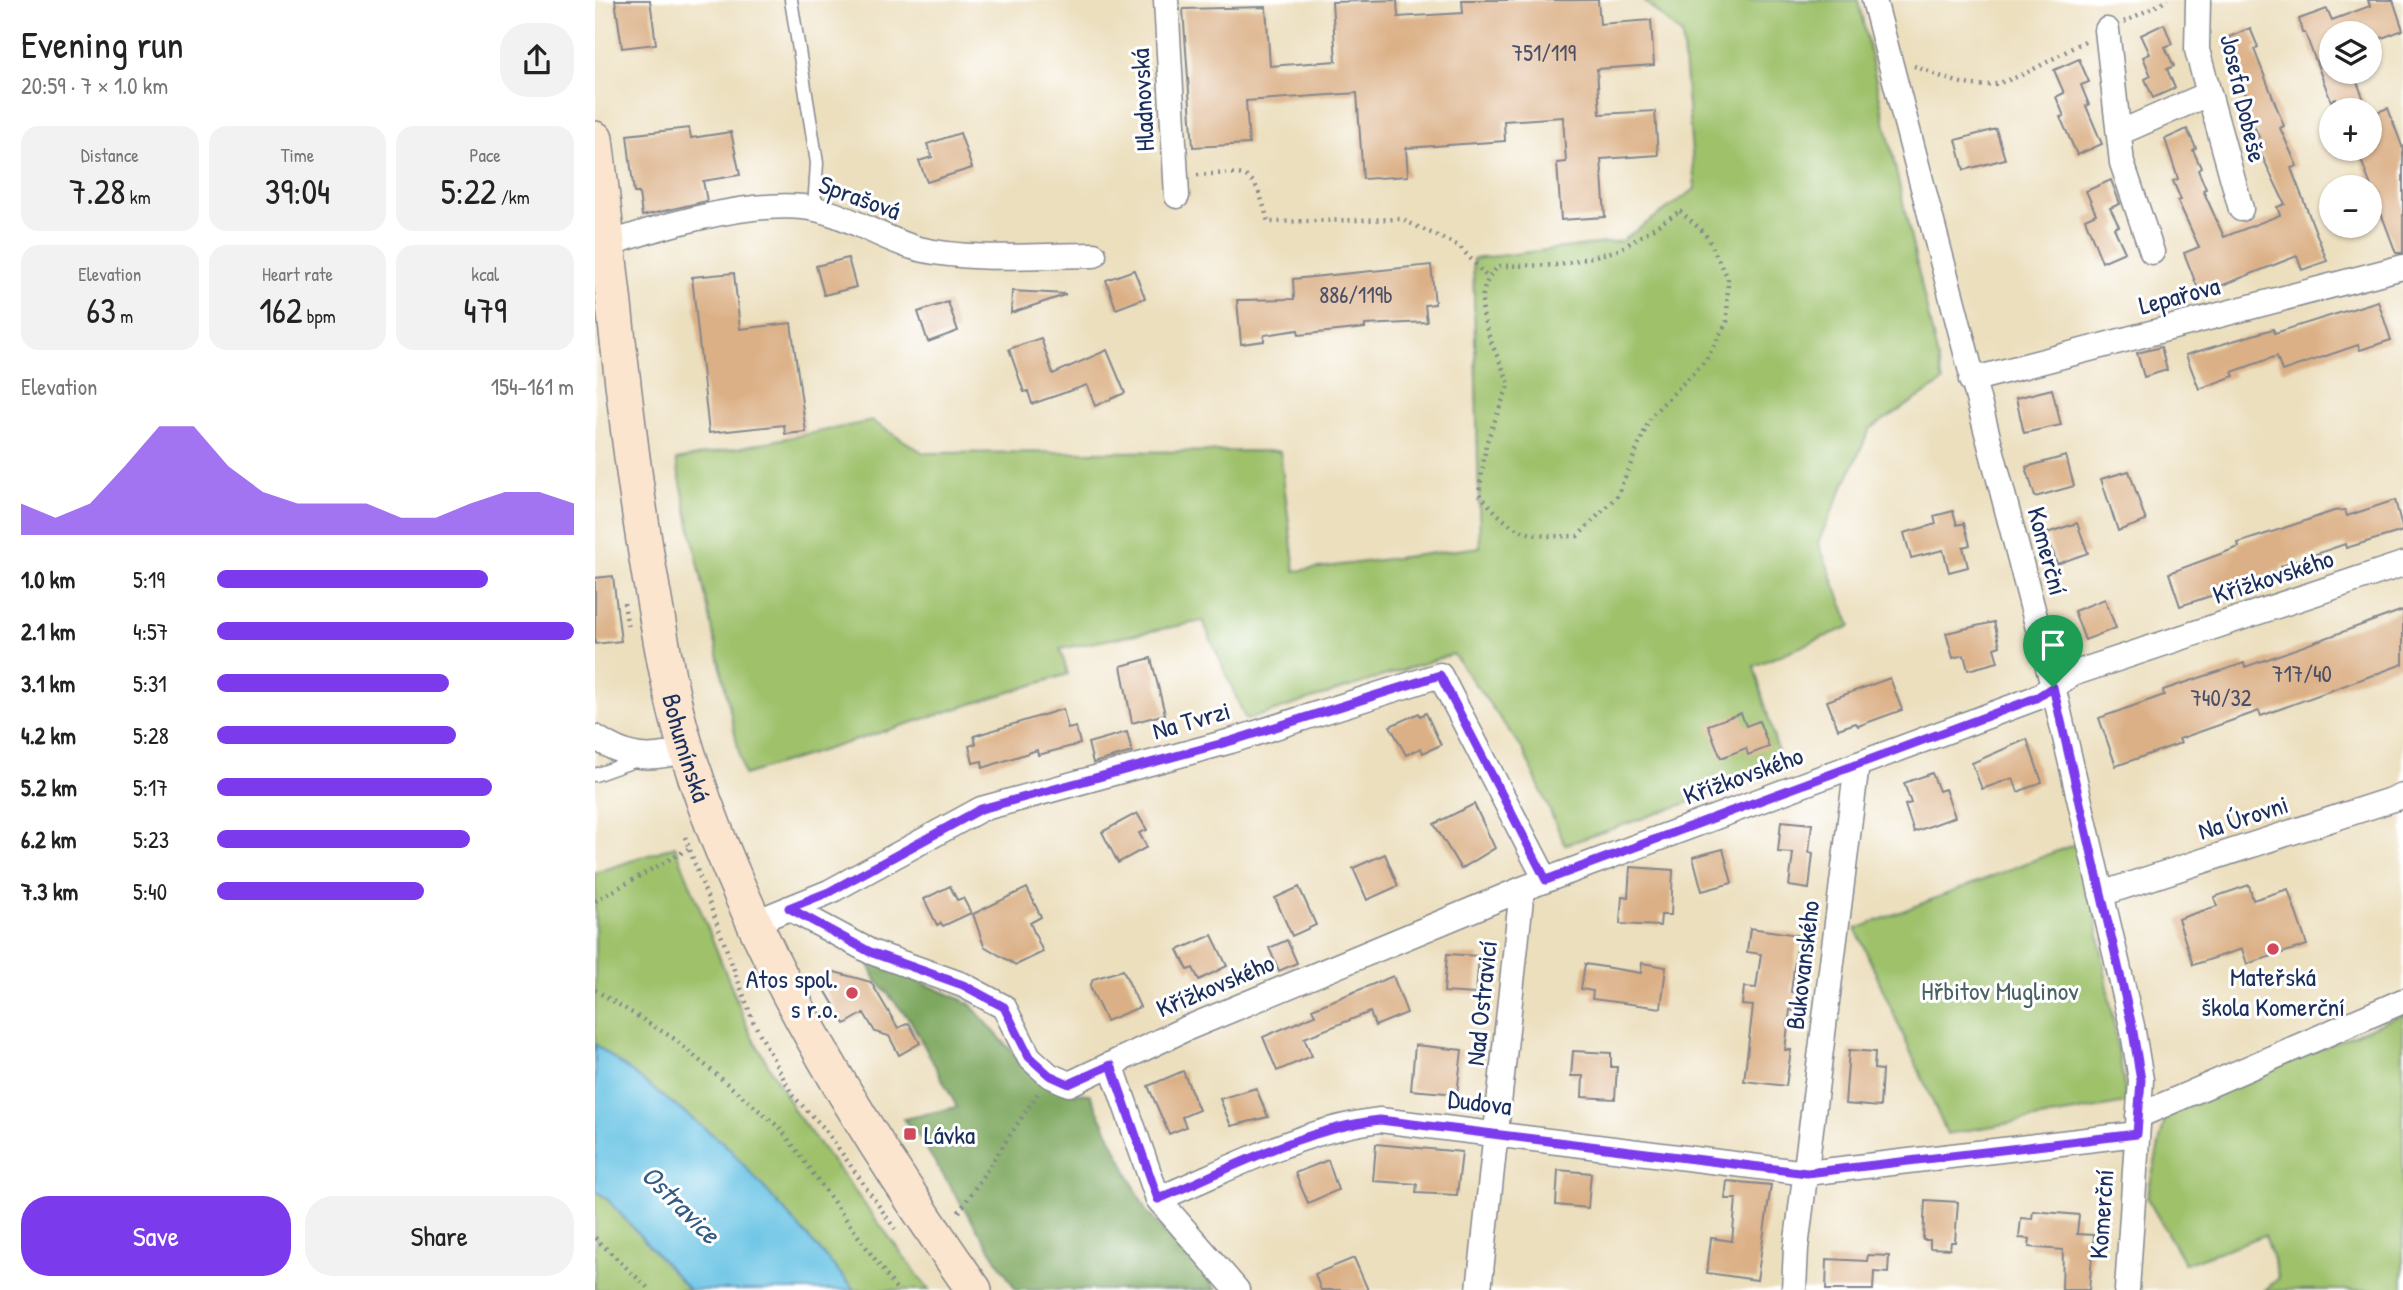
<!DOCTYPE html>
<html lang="en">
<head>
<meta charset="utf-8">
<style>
	body { margin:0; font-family:"Patrick Hand",sans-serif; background:#f2f2f2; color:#222; height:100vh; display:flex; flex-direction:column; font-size:26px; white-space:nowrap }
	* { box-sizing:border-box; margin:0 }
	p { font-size:23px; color:#767676 }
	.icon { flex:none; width:38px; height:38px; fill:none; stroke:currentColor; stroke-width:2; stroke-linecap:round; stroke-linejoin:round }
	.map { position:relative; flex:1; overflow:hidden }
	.drawer { display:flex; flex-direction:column; background:#fff; width:595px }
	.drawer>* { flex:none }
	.buttons { position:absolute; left:1724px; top:21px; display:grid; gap:14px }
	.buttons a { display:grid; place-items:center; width:63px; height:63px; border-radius:50%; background:#fff; box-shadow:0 2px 5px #0004; font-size:35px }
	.pin { position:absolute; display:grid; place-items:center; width:60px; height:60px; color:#fff; margin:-72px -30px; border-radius:50% 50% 50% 0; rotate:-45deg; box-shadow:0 0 7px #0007 }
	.pin .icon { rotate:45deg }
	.round { display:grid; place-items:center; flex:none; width:74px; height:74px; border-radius:28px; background:#f2f2f2 }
	.overview { display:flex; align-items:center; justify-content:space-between; height:119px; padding:0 21px }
	h1 { font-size:38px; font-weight:600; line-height:52px }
	.metrics { display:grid; grid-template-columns:repeat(3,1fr); gap:10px; height:119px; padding:7px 21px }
	.metrics div { display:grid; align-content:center; border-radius:18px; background:#f2f2f2; text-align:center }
	.metrics b { font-size:35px; font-weight:600 }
	.metrics small { font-size:19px; font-weight:400 }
	.metrics p { font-size:19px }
	.chart { height:196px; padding:14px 21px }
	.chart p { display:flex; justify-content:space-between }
	.chart svg { width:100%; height:126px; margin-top:7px; fill:#7c3aed; opacity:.7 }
	.primary-button { display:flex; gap:14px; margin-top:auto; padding:14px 21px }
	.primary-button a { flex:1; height:80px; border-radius:28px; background:#7c3aed; color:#fff; font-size:28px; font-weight:600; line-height:80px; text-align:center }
	.primary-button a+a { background:#f2f2f2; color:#222 }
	ul { padding:0 21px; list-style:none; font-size:23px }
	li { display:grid; grid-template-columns:112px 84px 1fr; align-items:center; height:52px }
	li i { height:18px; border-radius:9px; background:#7c3aed }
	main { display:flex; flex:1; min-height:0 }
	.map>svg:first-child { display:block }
	.green { fill:#9ec16a; stroke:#5c7864; stroke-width:2 }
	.forest { fill:#7ea75e; stroke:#4c6b5e; stroke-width:2 }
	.water { fill:#66c2e4; stroke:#4078a1; stroke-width:2 }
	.building { fill:#dbb086 }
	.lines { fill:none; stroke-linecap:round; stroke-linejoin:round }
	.service-casing { stroke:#84878e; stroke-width:15 }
	.minor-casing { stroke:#84878e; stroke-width:27 }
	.secondary-casing { stroke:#84878e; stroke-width:38 }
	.path { stroke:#84878e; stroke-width:4.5; stroke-dasharray:2 5; stroke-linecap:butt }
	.service { stroke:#fff; stroke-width:12 }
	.minor { stroke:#fff; stroke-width:24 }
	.secondary { stroke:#fbe5cf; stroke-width:35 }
	.route-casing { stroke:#fff; stroke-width:14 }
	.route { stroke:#7c3aed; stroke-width:9 }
	.poi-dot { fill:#d1495b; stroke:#fff; stroke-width:2.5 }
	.labels { text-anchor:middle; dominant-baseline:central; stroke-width:6; stroke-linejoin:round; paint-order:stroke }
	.number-label { font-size:23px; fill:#4b4f68 }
	.street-label { font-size:26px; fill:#1b2f5e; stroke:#fff }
	.poi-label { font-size:26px; fill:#1b2f5e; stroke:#fff }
	.park-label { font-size:26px; fill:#496262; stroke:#fff }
	.water-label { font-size:28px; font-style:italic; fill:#325b86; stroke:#fff }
</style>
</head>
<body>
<main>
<section class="drawer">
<div class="overview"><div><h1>Evening run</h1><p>20:59 · 7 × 1.0 km</p></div><a class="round"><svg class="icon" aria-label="share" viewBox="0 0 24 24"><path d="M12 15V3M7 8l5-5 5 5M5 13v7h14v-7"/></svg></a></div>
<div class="metrics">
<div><p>Distance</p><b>7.28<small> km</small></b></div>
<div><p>Time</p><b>39:04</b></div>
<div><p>Pace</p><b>5:22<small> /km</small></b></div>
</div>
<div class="metrics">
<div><p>Elevation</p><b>63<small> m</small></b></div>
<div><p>Heart rate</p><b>162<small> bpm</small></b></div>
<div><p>kcal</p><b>479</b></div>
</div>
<div class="chart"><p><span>Elevation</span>154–161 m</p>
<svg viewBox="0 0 160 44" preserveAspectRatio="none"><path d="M0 44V33L10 38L20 33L30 20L40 6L50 6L60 20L70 29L80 33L90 33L100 33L110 38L120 38L130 33L140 29L150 29L160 33V44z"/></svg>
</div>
<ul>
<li><b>1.0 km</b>5:19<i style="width:76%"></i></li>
<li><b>2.1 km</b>4:57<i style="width:100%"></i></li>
<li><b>3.1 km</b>5:31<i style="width:65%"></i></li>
<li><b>4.2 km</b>5:28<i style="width:67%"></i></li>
<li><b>5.2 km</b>5:17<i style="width:77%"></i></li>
<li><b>6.2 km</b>5:23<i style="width:71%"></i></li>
<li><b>7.3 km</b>5:40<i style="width:58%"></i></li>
</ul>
<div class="primary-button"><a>Save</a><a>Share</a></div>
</section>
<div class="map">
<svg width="1808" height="1290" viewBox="0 0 1808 1290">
	<rect width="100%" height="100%" fill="#fff"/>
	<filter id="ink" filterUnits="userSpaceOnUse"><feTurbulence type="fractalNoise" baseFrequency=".0143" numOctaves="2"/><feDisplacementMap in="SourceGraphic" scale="14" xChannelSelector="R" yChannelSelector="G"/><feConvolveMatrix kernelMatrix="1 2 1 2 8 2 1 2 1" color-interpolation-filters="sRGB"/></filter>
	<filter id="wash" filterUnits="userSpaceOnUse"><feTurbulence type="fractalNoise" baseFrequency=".00686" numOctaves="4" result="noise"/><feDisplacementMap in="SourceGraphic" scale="28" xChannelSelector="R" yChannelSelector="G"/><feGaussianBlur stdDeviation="1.57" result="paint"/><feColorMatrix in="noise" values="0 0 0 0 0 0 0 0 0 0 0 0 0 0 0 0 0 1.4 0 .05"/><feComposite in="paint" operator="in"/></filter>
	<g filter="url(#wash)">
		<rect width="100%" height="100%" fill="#ecdfbe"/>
		<path class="green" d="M1048,0h215l85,382 -73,47 -52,113 33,84 -97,40 29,104 -218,75 -42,-95 -70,-96 -207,66 -43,-99 -143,28 8,25 -324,101 -68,-315 196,-39 52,32 356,-2 15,120 185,-24 -7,-288 148,-18 74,-52 -13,-154z
			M1483,843l16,63 33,197 -180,31 -91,-205z
			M80,846l74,185 46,81 134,178h-74l-130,-146 -130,-100v-171z
			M1808,1014v276h-138l14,-12 -14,-43 -80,29 -38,-66 19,-84z
			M0,1190l13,10 81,90h-94z"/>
		<path class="forest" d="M271,958l103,45 71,80 28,10 22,1 56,117 71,79h-201l-99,-156 -14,-15 54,-12 -46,-86 -35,-41z"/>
		<path class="water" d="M0,1044l130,100 130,146h-166l-81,-90 -13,-10z"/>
		<g id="blocks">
			<path class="building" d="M20,0h35l6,44 -34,4z
				M802,0l1,17 65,-4 -1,-13h136l2,24 51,-4 3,45 -57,4 3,45 55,-3 3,44 -57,4 4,58 -44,3 -4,-57 9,-1 -3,-45 -59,4 1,20 -99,7 2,28 -45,3 -6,-86 -111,8 3,43 -56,3 -10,-138 83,-2 4,59 66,-5 -4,-59z
				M1773,0h25l10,30 -34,13v-10h-38v39h22l15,38h-27l-5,-11 -5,2 -26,-68h-3l-3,-14 28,-10 5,11 38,-14z
				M1569,24l8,20 -7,3 9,19 -7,3 8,19 -22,10 -8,-19 6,-3 -8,-19 7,-3 -9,-19z
				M1655,28l8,19 -4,2 30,77 -4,2 17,38 -6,2 36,93 -25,9 -5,-14 -97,38 -16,-41 15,-6 -21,-46 3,-1 -8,-19 5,-2 -13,-40 22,-10 9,19 -3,2 8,18 -3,2 8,19 -3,1 21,47 56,-22 -3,-8 8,-3 -31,-65 5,-2 -17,-38 5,-2 -25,-57z
				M1484,59l10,23 -8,3 8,20 -3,1 16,38 -25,11 -17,-38 4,-1 -8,-19 8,-4 -10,-23z
				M1793,108l15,41v104h-7l-39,-104h12v-34z
				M94,128l2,10 40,-6 9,43 -37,6 4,20 -65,15 -3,-23h-5l-7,-58z
				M1401,129l9,30 -41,11 -8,-30z
				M365,133l12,35 -45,14 -8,-21 13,-4 -5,-13z
				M1516,180l9,24 -10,4 9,18 -5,2 11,24 -23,10 -17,-43 11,-5 -10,-23z
				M253,258l8,29 -32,8 -8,-29z
				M836,265l4,39 -10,1 2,17 -62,3v3l-66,7 -1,-5 -34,5v6l-23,3 -4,-44 57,-1 -1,-20z
				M539,270l11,28 -29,11 -10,-29z
				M139,273l6,56 51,-6 15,109 -21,2 -1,-9 -75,8 -17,-156z
				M417,291l53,3v1l-54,18z
				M1783,301l13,39 -31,10 -2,-5 -76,26 -5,-15 -45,16 2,4 -35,13 -13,-34 87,-26 2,4z
				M353,302l10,29 -30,11 -10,-30z
				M446,338l12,36 54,-24 18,43 -30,13 -8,-21 -55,19 -4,-13 -4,1 -15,-43z
				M1566,347l6,23 -23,7 -7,-24z
				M1457,389l9,36 -37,8 -8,-35z
				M1471,456l8,30 -39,11 -9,-30z
				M1534,471l17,50 -28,10 -17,-52z
				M1800,500l8,31 -57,17 -1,-4 -64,22 1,3 -14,5 1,3 -89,29 -11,-33 70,-26 -1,-4 40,-13 56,-19 11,-1 2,6z
				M1358,511l4,14 7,-2 6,22 -7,2 5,20 -19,5 -6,-22 -32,8 -7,-25 32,-9 -2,-8z
				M1482,523l11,30 -31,11 -10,-31z
				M18,576l8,65 -26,3v-66z
				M1510,599l11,29 -31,12 -11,-29z
				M1808,610v54l-142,52 -2,-5 -80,28 2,4 -65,23 -17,-48 65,-23 -1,-5 81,-27 1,4 20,-7z
				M1399,622l6,24 -6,2 4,14 -30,8 -4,-15 -11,3 -7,-25z
				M556,658l14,56 -33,9 -11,-57z
				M1295,678l12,32 -44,16 -2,-3 -18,6 -11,-28z
				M468,709l5,20 8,-2 4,17 -42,11 -1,-5 -54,18 -1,-7 -9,2 -4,-17 7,-2 -2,-8z
				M824,713l1,3 6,-3 15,32 -18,8 -2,-5 -15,7 -16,-29z
				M1146,713l5,13 13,-5 10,26 -21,8 -2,-7 -25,10 -13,-33z
				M532,732l5,20 -39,11 -5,-20z
				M1432,739l15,43 -24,10 -5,-14 -31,11 -10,-26z
				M1337,773l7,18 6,-2 10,28 -41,15 -9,-27 6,-2 -7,-20z
				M879,804l21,44 -34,21 -27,-45z
				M542,813l10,17 -8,3 8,14 -29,16 -16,-31z
				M1186,821l31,3 -3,28 4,1 -4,36 -20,-3 4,-33 -15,-1z
				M1128,849l9,34 -30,8 -9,-34z
				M790,854l13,32 -31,14 -14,-32z
				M1035,867l43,3 -2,45h-10l-1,11 -40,-2 2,-28 6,1z
				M1654,885l4,15 35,-11 19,56 -60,19 -5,-15 -49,16 -15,-46 39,-13 -3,-9z
				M355,886l7,14 6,-2 8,15 -28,13 -2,-3 -4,2 -13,-26z
				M704,887l17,38 -24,11 -17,-38z
				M432,888l14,29 -11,6 13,29 -27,13 -32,-19 -11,-32z
				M1155,928l48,7 -7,57 6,1 -2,18 -5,-1 -5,40h6l-5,36 -42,-5 9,-75 -11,-1 2,-18 12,1 5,-34 -14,-2z
				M617,935l15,31 -28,14 -6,-12 -5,2 -10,-20z
				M692,940l10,23 -18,8 -10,-23z
				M852,954l32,2 -3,38 -32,-2z
				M1047,963l24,4 -5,41 -69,-9 1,-8 -12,-2 4,-25 56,9z
				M528,970l17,37 -34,14 -16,-34 3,-8z
				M236,971l40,11 27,46 11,-5 11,20 -21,12 -10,-19 -14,-4 -11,-19 -19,11 -24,-41z
				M798,976l14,37 -32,13 -5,-14 -66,26 8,18 -35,15 -14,-34 52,-22 -3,-6z
				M820,1045l47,5 -5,44 -46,-4z
				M1254,1050l26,2 -1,17 8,1 -2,37 -35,-3z
				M978,1051l38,2v14h6l-2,32 -33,-2 1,-21h-12z
				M588,1071l16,39 -17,7 4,10 -17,7 -21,-48z
				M661,1088l12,29 -37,9 -11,-27z
				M781,1144l86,8 -5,43 -41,-2 1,-9 -44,-3z
				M733,1160l10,30 -30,13 -13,-30z
				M963,1170l33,3 -3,35 -32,-3z
				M1132,1181l44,4 -14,95 -50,-7 4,-35 21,3 4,-42h-11z
				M1330,1200l33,2 -3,40h-4l-1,7 -20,-1v-8h-7z
				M1438,1211l46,4 -2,19 17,1 -5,55h-27l1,-40 -34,-3 1,-8 -11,-1 2,-20 11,1z
				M1273,1255l21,1 -1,17 -14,-1 -1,18h-47l1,-31 40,2z
				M759,1258l14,32h-47l-6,-16z"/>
		</g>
	</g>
	<g filter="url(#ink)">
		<use href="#blocks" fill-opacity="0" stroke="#84878e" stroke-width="2"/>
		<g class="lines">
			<defs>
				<path id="service" d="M196,0l26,163 -3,45
					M0,775l42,-15"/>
				<path id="minor" d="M571,0l11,196
					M1279,0l179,686 79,340 9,54 -14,210
					M1603,0l-1,50 44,159
					M1512,30l15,133 30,89
					M1524,133l89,-39
					M0,249c57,-21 149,-48 208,-42 40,4 77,32 116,42 55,13 118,6 175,6
					M1376,380l432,-113
					M0,737c33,22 54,24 91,13
					M1506,894l302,-98
					M194,908l82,44 92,33 41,22 25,50 20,18 20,9 114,-54 339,-141 514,-191 36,-24 331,-110
					M158,923l76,-31 152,-83 250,-68 209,-66 106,205
					M516,1064l47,135 79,91
					M1543,1116l265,-115
					M563,1199c72,-30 145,-70 222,-79l427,53 330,-39
					M884,1290l43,-401
					M1199,1290l2,-42 61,-484"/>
				<g id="secondary">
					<path id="s1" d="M0,139c19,152 31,305 58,455 9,52 18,107 34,157 62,197 169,371 287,539"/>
				</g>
			</defs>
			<use href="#service" class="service-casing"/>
			<use href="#minor" class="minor-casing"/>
			<use href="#secondary" class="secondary-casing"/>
			<path class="path" d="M1529,22l44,-22
				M1319,66c22,8 49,22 73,19 29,-2 71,-30 98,-44
				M602,175c54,-3 57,-7 71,47l133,-3 58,27 28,31
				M1085,211l25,22 23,45 -1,44 -21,38 -55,56 -34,80 -39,40c-55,1 -63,-1 -99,-42l7,-50 23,-61c-15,-37 -46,-85 -10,-117l61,-1 59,-15z
				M29,603l4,26
				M90,837l68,184 40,75 32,33 70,100
				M0,901l93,-52
				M0,990l78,48 108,91 116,161
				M364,1212l79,-119
				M0,1238l55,52"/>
			<use href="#service" class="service"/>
			<use href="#minor" class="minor"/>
			<use href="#secondary" class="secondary"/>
		</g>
	</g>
	<g class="lines" filter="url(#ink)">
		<defs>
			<path id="route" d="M845,675l106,205 490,-182 17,-11 79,339 9,54 -4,54 -330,39 -427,-53c-78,9 -150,49 -222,79l-47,-134 -42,19 -20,-9 -20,-18 -25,-50 -41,-22 -93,-33 -81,-44 40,-16 152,-83 250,-68z"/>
		</defs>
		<use href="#route" class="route-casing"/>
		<use href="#route" class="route"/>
	</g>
	<g class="poi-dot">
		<circle cx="1678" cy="949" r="7"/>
		<circle cx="257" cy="993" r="7"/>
		<rect x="308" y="1127" width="14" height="14" rx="3.5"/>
	</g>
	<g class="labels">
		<g class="number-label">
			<text x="949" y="52">751/119</text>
			<text x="761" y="294">886/119b</text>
			<text x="1707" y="673">717/40</text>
			<text x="1626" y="697">740/32</text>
		</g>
		<g class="street-label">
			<text transform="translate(1649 98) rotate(77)">Josefa Dobeše</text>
			<text transform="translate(547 100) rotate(-93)">Hladnovská</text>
			<text transform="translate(265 197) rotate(20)">Sprašová</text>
			<text transform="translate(1584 295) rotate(-15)">Lepařova</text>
			<text transform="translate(1453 551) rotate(75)">Komerční</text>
			<text transform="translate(1678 576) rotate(-18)">Křížkovského</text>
			<text transform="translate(596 720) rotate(-16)">Na Tvrzi</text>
			<text stroke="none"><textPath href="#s1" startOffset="616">Bohumínská</textPath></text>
			<text transform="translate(1148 775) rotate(-20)">Křížkovského</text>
			<text transform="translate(1648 817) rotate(-18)">Na Úrovni</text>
			<text transform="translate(1207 965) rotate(-83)">Bukovanského</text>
			<text transform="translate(620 985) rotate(-23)">Křížkovského</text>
			<text transform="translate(886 1003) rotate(-84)">Nad Ostravicí</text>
			<text transform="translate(885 1102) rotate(7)">Dudova</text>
			<text transform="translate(1506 1214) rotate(-86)">Komerční</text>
		</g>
		<g class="poi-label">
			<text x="1678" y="976">Mateřská<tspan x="1678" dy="30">škola Komerční</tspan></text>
			<text x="243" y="978" text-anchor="end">Atos spol.<tspan x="243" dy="30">s r.o.</tspan></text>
			<text x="329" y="1134" text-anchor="start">Lávka</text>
		</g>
		<g class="park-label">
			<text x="1405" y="990">Hřbitov Muglinov</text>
		</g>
		<g class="water-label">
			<text transform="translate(86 1204) rotate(45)">Ostravice</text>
		</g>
	</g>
</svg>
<div class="buttons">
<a><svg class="icon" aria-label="layers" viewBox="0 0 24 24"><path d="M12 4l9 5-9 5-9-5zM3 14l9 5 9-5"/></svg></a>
<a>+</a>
<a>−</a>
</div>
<div class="pin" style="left:1458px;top:687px;background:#1e9e55"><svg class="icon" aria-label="arrive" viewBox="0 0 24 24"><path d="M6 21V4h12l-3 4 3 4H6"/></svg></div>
</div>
</main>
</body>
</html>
